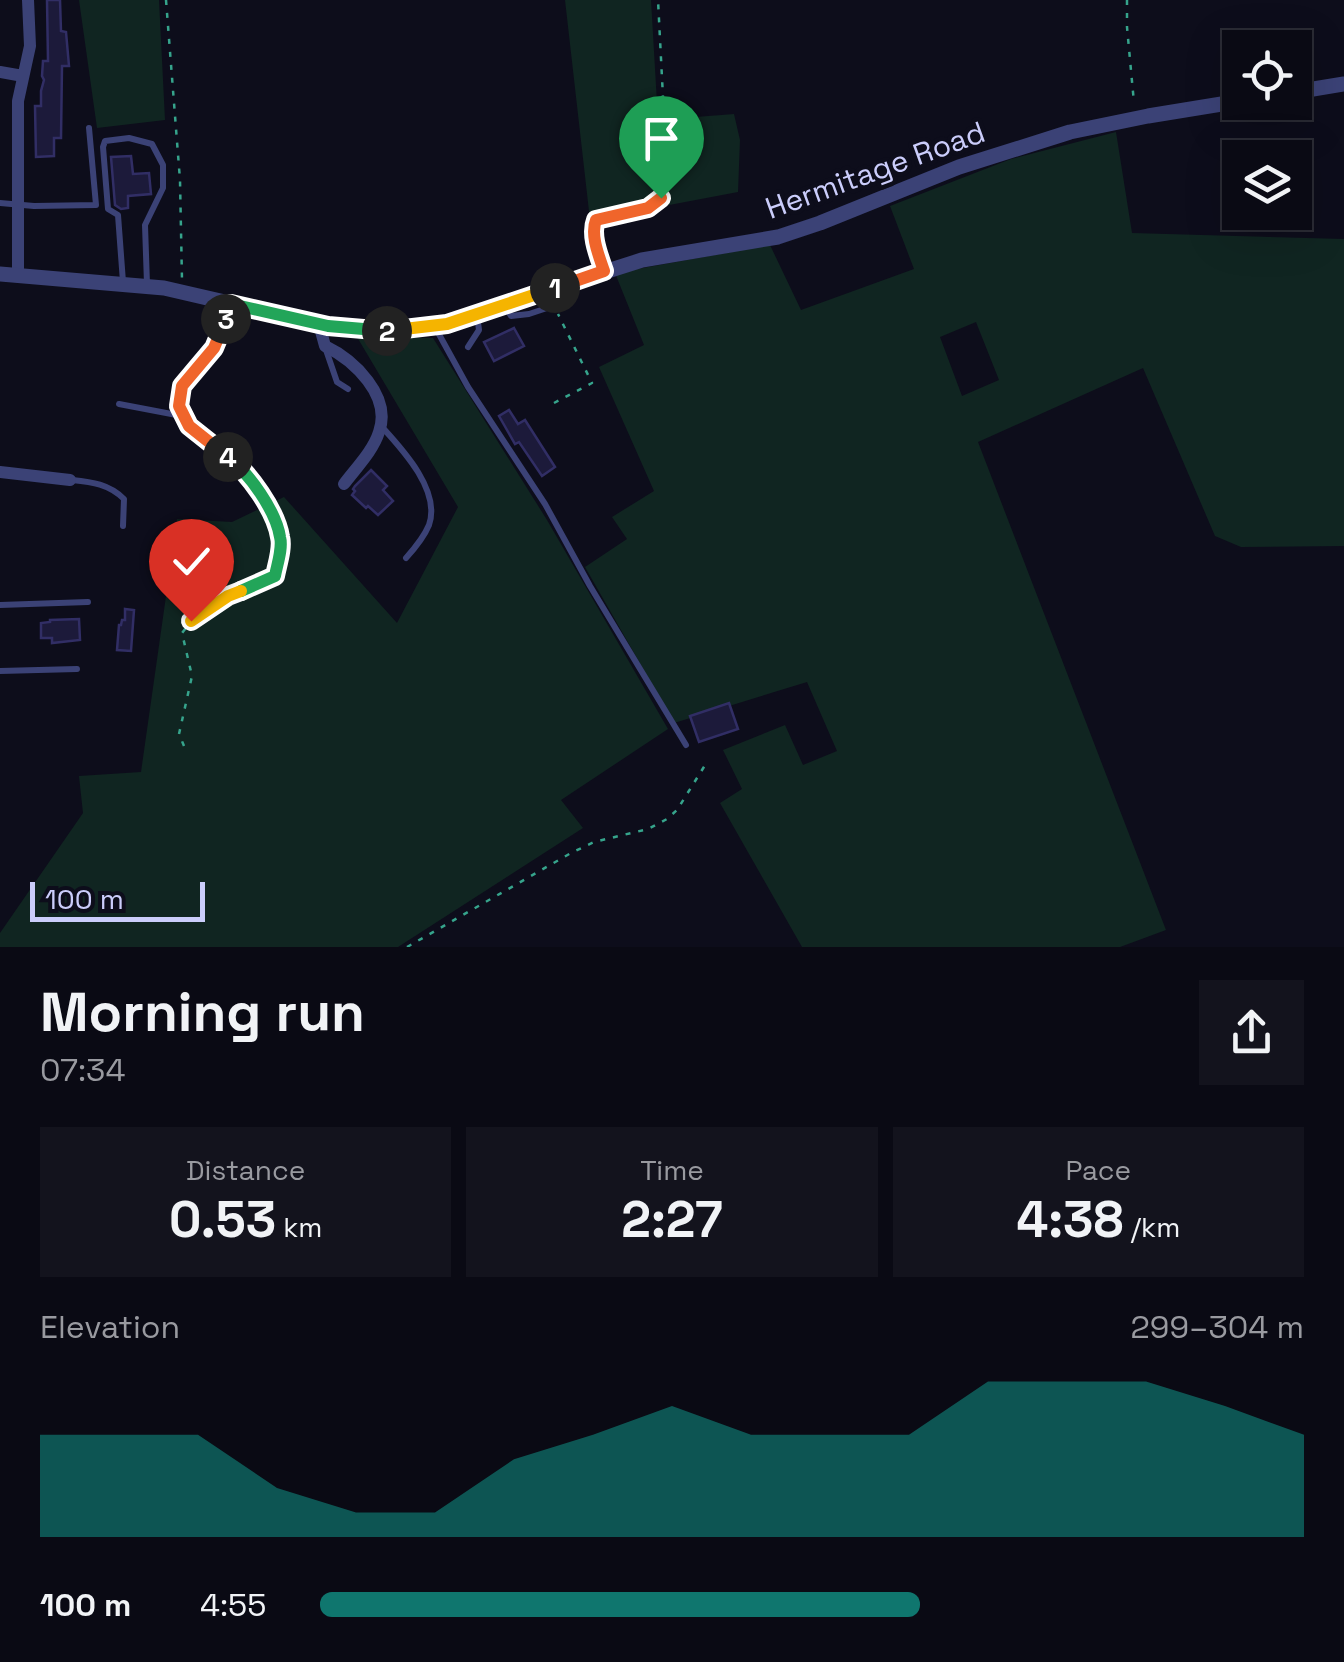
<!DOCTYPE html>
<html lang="en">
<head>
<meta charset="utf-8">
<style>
	body { margin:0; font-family:"Space Grotesk",sans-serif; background:#13131d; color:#f1f3f6; height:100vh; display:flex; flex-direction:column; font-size:38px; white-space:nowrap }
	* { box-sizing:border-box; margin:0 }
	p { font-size:32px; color:#999aa0 }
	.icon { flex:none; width:55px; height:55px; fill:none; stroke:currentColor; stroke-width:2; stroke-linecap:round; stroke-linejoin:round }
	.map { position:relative; height:947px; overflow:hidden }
	.drawer { display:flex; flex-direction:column; background:#0a0a14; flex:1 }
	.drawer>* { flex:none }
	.fabs { position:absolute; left:1222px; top:30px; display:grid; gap:20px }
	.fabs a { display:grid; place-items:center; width:90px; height:90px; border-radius:0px; background:#0a0a14; box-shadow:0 10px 40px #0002,0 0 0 2px #2a2b34; font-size:50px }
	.scale { position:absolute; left:30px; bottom:25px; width:175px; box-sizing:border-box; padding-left:10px; border:5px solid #cbcdfb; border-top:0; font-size:28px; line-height:35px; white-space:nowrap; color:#cbcdfb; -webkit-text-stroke:8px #0d0d1b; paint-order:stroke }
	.pin { position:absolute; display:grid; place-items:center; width:85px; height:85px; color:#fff; margin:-102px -42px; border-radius:50% 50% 50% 0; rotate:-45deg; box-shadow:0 0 10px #0007 }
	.pin .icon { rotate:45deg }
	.km { position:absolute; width:50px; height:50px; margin:-25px; border-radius:50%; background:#222; color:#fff; font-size:28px; line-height:50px; text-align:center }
	.round { display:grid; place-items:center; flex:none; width:105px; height:105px; border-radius:0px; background:#13131d }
	.summary { display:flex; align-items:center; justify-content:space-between; height:170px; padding:0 40px }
	h1 { font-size:55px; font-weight:700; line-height:75px }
	.metrics { display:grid; grid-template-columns:repeat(3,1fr); gap:15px; height:170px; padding:10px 40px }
	.metrics div { display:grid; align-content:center; border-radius:0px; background:#13131d; text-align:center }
	.metrics b { font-size:50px; font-weight:700 }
	.metrics small { font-size:28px; font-weight:400 }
	.metrics p { font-size:28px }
	.chart { height:280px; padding:20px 40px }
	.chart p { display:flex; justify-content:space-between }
	.chart svg { width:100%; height:180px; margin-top:10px; fill:#0f766e; opacity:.7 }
	ul { padding:0 40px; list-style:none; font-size:32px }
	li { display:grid; grid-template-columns:160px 120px 1fr; align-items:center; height:75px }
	li i { height:25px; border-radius:12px; background:#0f766e }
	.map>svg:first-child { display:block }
	.green { fill:#102521; fill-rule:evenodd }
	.building { fill:#1c1a3a; stroke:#312e65; stroke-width:2.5 }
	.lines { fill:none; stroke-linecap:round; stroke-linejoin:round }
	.path { stroke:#36a48c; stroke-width:2.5; stroke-dasharray:5 8; stroke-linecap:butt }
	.service { stroke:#3b4276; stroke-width:6 }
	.minor { stroke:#3b4276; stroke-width:12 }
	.tertiary { stroke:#3b4276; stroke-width:15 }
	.split-1-casing { stroke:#fff; stroke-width:20 }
	.split-2-casing { stroke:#fff; stroke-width:20 }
	.split-3-casing { stroke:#fff; stroke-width:20 }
	.split-4-casing { stroke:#fff; stroke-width:20 }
	.split-5-casing { stroke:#fff; stroke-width:20 }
	.split-6-casing { stroke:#fff; stroke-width:20 }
	.split-1 { stroke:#f0652b; stroke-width:12 }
	.split-2 { stroke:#f5b400; stroke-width:12 }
	.split-3 { stroke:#22a559; stroke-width:12 }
	.split-4 { stroke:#f0652b; stroke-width:12 }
	.split-5 { stroke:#22a559; stroke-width:12 }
	.split-6 { stroke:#f5b400; stroke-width:12 }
	.labels { text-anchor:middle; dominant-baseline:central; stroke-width:9; stroke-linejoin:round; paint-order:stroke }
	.street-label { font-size:30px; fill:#cbcdfb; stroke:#0d0d1b }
</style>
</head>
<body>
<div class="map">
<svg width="1344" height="947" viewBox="0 0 1344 947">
	<rect width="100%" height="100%" fill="#0d0d1b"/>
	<path class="green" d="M79,0h80l6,120 -68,8z
		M565,0h86l7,120 76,-6 6,26 -2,52 -148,28z
		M1116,132l16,101 212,6v307l-103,1 -26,-11 -72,-168 -165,74 188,488 -46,17h-318l-82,-144 22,-14 -19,-39 62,-25 18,40 34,-14 -30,-69 -133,41 -89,-156 42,-28 -15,-22 42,-26 -55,-124 45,-22 -29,-72 155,-28 31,65 113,-41 -24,-63 121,-47zM976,322l23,58 -37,16 -22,-59z
		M357,337l76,1 114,182 121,209 -107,71 22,28 -185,119h-398v-14l83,-120 -4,-37 62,-4 36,-253 55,3 52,-25 113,126 61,-116z"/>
	<path class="building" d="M47,0h13l1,31 5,1 3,34h-7l-1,72h-7v18l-18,1 -1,-51h6v-15l3,-11 -2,-4 1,-15h5z
		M131,156l2,18 16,-1 2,21 -23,2v12l-7,1 -6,-4 -4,-48z
		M514,328l10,18 -30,15 -10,-19z
		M509,410l9,14 7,-4 30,47 -13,9 -23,-34 -4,2 -16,-28z
		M371,470l16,16 -4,4 10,11 -15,14 -10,-9 -2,2 -14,-13 3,-4 -2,-2 2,-3z
		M125,609l9,1 -3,41 -14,-1 2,-25h2l1,-5h3z
		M79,619l1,21 -28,3v-5h-11v-15l9,-1v-2z
		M729,703l9,26 -39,13 -9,-26z"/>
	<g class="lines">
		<path class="path" d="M166,0l14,180 2,100
			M1127,0v27l7,76
			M601,260c-4,-12 -11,-28 -4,-40 33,-14 63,1 70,-45l-9,-175
			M554,403l38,-20 -34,-69
			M184,746l-5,-12 13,-58 -10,-43c22,-30 60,-43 93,-56l6,-38 -17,-40
			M407,947l164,-94 23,-11 54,-13 19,-10 10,-9 30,-48"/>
		<path class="service" d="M0,203l34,3 62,-1 -7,-77
			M123,282l-5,-67 -10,-6 -5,-62 2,-6 24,-3 23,6 11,21v23l-18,37 2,59
			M505,306l6,10 18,-2 21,-7
			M435,327l33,60 77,117 45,82 96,159
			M325,347l12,35 11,7
			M468,347l11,-17 -2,-15
			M119,404l63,12
			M382,427c21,23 59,64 47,98 -5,12 -14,23 -23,33
			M72,480c20,2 37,4 52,19l-1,27
			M0,605l88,-3
			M0,671l77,-2"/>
		<path class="minor" d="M0,72l23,4
			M18,276v-175l12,-55 -2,-46
			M231,304l-17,44 -32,39 -3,19 10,20 47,37 22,28
			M319,324l6,22c29,14 67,50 54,86 -6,19 -23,36 -35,52
			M0,472l70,8"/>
		<path class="tertiary" d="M1295,92l49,-8
			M0,274l164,14 164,38 60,5 46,-5 208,-66 136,-23 42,-14 139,-56 111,-35 78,-16 92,-15"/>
	</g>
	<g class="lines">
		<defs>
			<path id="split-1" d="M555,288l49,-17c-5,-15 -14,-36 -8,-51l52,-12 13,-10"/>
			<path id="split-2" d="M387,331l60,-7 108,-36"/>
			<path id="split-3" d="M226,319l5,-15 97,22 59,5"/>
			<path id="split-4" d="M226,319l-12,29 -32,38 -3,20 10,20 39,31"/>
			<path id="split-5" d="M228,457c21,16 48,54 52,80 3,11 -3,28 -5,39l-34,15"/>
			<path id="split-6" d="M191,621l37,-25 13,-5"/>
		</defs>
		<use href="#split-1" class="split-1-casing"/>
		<use href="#split-2" class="split-2-casing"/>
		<use href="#split-3" class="split-3-casing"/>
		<use href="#split-4" class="split-4-casing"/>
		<use href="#split-5" class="split-5-casing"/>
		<use href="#split-6" class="split-6-casing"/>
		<use href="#split-1" class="split-1"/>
		<use href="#split-2" class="split-2"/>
		<use href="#split-3" class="split-3"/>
		<use href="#split-4" class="split-4"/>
		<use href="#split-5" class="split-5"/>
		<use href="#split-6" class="split-6"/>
	</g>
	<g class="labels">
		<g class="street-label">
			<text transform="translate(875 170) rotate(-20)">Hermitage Road</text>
		</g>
	</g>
</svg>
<div class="fabs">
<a><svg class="icon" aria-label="locate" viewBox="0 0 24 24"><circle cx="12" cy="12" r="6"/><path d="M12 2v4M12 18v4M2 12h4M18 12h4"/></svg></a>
<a><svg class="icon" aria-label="layers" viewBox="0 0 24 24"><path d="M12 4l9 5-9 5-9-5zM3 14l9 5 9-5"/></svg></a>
</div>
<div class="scale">100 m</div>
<div class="pin" style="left:661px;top:198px;background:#1e9e55"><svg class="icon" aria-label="arrive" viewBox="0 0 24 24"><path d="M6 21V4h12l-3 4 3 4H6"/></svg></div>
<div class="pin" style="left:191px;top:621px;background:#d93025"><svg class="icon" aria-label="check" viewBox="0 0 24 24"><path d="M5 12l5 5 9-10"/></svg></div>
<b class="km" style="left:555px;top:288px">1</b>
<b class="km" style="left:387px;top:331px">2</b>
<b class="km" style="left:226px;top:319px">3</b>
<b class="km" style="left:228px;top:457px">4</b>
</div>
<section class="drawer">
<div class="summary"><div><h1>Morning run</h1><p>07:34</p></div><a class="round"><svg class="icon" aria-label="share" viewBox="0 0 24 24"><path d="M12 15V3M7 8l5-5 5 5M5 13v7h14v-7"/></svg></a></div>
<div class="metrics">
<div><p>Distance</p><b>0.53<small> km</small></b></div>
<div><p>Time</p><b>2:27</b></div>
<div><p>Pace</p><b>4:38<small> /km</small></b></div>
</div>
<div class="chart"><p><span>Elevation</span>299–304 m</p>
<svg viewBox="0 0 160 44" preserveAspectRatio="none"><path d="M0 44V19L10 19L20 19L30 32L40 38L50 38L60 25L70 19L80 12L90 19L100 19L110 19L120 6L130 6L140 6L150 12L160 19V44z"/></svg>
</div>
<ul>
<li><b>100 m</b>4:55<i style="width:61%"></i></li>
</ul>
</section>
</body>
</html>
